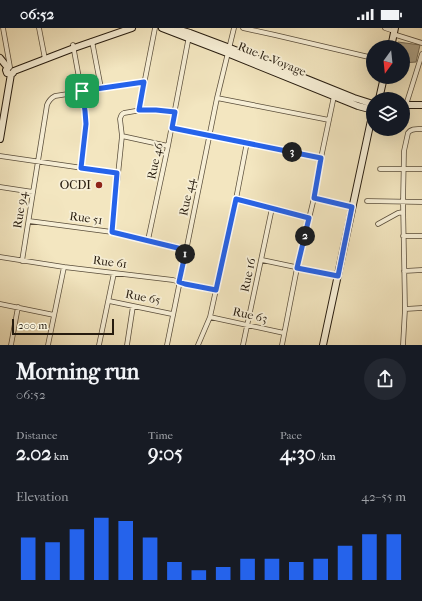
<!DOCTYPE html>
<html lang="en">
<head>
<meta charset="utf-8">
<style>
	body { margin:0; font-family:"IM FELL French Canon",serif; background:#242831; color:#f1f3f6; height:100vh; display:flex; flex-direction:column; font-size:15px; white-space:nowrap }
	* { box-sizing:border-box; margin:0 }
	p { font-size:13px; color:#9ea1a6 }
	.icon { flex:none; width:22px; height:22px; fill:none; stroke:currentColor; stroke-width:2; stroke-linecap:round; stroke-linejoin:round }
	.map { position:relative; height:317px; overflow:hidden }
	.sheet { display:flex; flex-direction:column; background:#171b24; flex:1 }
	.sheet>* { flex:none }
	.needle { width:26px; rotate:195deg }
	.controls { position:absolute; left:366px; top:12px; display:grid; gap:8px }
	.controls a { display:grid; place-items:center; width:44px; height:44px; border-radius:50%; background:#171b24; box-shadow:0 4px 16px #0002; font-size:20px }
	.scale { position:absolute; left:12px; bottom:10px; width:102px; box-sizing:border-box; padding-left:4px; border:2px solid #271c0f; border-top:0; font-size:11px; line-height:14px; white-space:nowrap; color:#271c0f; -webkit-text-stroke:3px #f7efd6; paint-order:stroke }
	.pin { position:absolute; display:grid; place-items:center; width:34px; height:34px; color:#fff; margin:-17px; border-radius:8px; box-shadow:0 2px 6px #0006 }
	.km { position:absolute; width:20px; height:20px; margin:-10px; border-radius:50%; background:#222; color:#fff; font-size:11px; line-height:20px; text-align:center }
	.round { display:grid; place-items:center; flex:none; width:42px; height:42px; border-radius:21px; background:#242831 }
	.summary { display:flex; align-items:center; justify-content:space-between; height:68px; padding:0 16px }
	h1 { font-size:22px; font-weight:700; line-height:30px }
	.figures { display:grid; grid-template-columns:repeat(3,1fr); gap:6px; height:68px; padding:4px 16px }
	.figures div { display:grid; align-content:center }
	.figures b { font-size:20px; font-weight:700 }
	.figures small { font-size:11px; font-weight:400 }
	.figures p { font-size:11px }
	.chart { height:112px; padding:8px 16px }
	.chart p { display:flex; justify-content:space-between }
	.chart svg { width:100%; height:72px; margin-top:4px; stroke:#2563eb; stroke-width:6 }
	.status { display:flex; justify-content:space-between; align-items:center; height:28px; padding:0 20px; background:#171b24; direction:ltr }
	.status svg { height:11px; fill:currentColor }
	.map>svg:first-child { display:block }
	.water { fill:#aea184; stroke:#786c55 }
	.lines { fill:none; stroke-linecap:round; stroke-linejoin:round }
	.minor-casing { stroke:#5a4e3b; stroke-width:5.5 }
	.secondary-casing { stroke:#271c0f; stroke-width:8 }
	.minor { stroke:#f7efd6; stroke-width:4 }
	.secondary { stroke:#f7efd6; stroke-width:6 }
	.route-casing { stroke:#fff; stroke-width:8 }
	.route { stroke:#2563eb; stroke-width:5 }
	.poi-dot { fill:#8f2418; stroke:#f7efd6; stroke-width:1.5 }
	.labels { text-anchor:middle; dominant-baseline:central; stroke-width:3.5; stroke-linejoin:round; paint-order:stroke }
	.street-label { font-size:12px; fill:#271c0f; stroke:#f7efd6 }
	.poi-label { font-size:12px; fill:#271c0f; stroke:#f7efd6; text-anchor:end }
</style>
</head>
<body>
<div class="status"><b>06:52</b><svg viewBox="0 0 49 12"><path d="M0 12V9h3v3zM5 12V6h3v6zM10 12V3h3v9zM15 12V0h3v12zM26 1h20v11H26zM47 4h2v5h-2z"/></svg></div>
<div class="map">
<svg width="422" height="317" viewBox="0 0 422 317">
	<rect width="100%" height="100%" fill="#f3e6c0"/>
	<filter id="stains"><feTurbulence type="fractalNoise" baseFrequency=".005" numOctaves="4"/><feColorMatrix values="0 0 0 0 .2 0 0 0 0 .09 0 0 0 0 .02 0 0 0 .5 -.17"/></filter>
	<radialGradient id="worn" r=".72"><stop offset=".6" stop-color="#630" stop-opacity="0"/><stop offset="1" stop-color="#630" stop-opacity=".3"/></radialGradient>
	<path class="water" d="M398,14l22,3 -4,17 -13,1v-16h-6z"/>
	<g class="lines">
		<defs>
			<path id="minor" d="M3,0l7,39
				M39,0l6,31
				M243,0l32,7 98,23
				M385,0l6,2
				M393,6l29,9
				M92,13l9,47
				M73,17l12,66 1,13 -5,44
				M217,70l112,22
				M406,77l16,-51
				M139,82l16,-82
				M172,100l149,30
				M122,108l46,10
				M0,128l117,17
				M380,141h42
				M0,159l33,5
				M314,170l38,9
				M236,171l73,19
				M367,173l55,1
				M29,193l83,11 74,17
				M378,196l20,-11 5,-1
				M112,204l10,-96 -2,-17c1,-3 1,-5 4,-6l23,-4 9,1 19,2
				M403,208h19
				M148,212l20,-94 21,-110
				M0,229l64,10 109,13 12,4 31,7
				M262,232l76,16
				M22,233l25,-156c2,-5 4,-7 8,-9l89,-14
				M404,243l18,-1
				M109,273l63,13
				M0,276l54,11
				M405,281l17,-1
				M210,289l74,16
				M11,317l7,-38
				M48,317l16,-78
				M99,317l15,-72
				M127,317l6,-39
				M167,317l50,-247 17,-70
				M198,317l12,-28 26,-118 11,-57
				M243,317l29,-137
				M282,317l15,-77 17,-70 7,-40 13,-62
				M403,317l2,-36 -2,-107 1,-51 4,-18c3,-5 9,-4 14,-4"/>
			<path id="secondary" d="M162,0l65,25 131,53 15,4
				M173,0l17,5 40,15 124,50 19,6
				M391,19l4,-19
				M0,30l8,10 -2,2 1,3 4,1
				M379,71l5,-22
				M403,77h19
				M0,111l11,-65 2,-1 1,-2 60,-23 58,-20
				M323,317l50,-234"/>
		</defs>
		<use href="#minor" class="minor-casing"/>
		<use href="#secondary" class="secondary-casing"/>
		<use href="#minor" class="minor"/>
		<use href="#secondary" class="secondary"/>
	</g>
	<g class="lines">
		<defs>
			<path id="route" d="M144,54l-5,28h17l19,2 -3,16 149,30 -7,40 38,9 -14,69 -41,-8 12,-50 -73,-19 -20,91 -31,-6 -6,-2 7,-32 -74,-18 5,-59 -36,-5 5,-44 -1,-13 -3,-20z"/>
		</defs>
		<use href="#route" class="route-casing"/>
		<use href="#route" class="route"/>
	</g>
	<circle class="poi-dot" cx="99" cy="157" r="4"/>
	<g class="labels">
		<g class="street-label">
			<text transform="translate(272 31) rotate(22)">Rue le Voyage</text>
			<text transform="translate(155 133) rotate(-78)">Rue 46</text>
			<text transform="translate(187 169) rotate(-78)">Rue 44</text>
			<text transform="translate(20 182) rotate(-81)">Rue 94</text>
			<text transform="translate(86 190) rotate(8)">Rue 51</text>
			<text transform="translate(110 234) rotate(7)">Rue 61</text>
			<text transform="translate(248 247) rotate(-78)">Rue 16</text>
			<text transform="translate(143 269) rotate(11)">Rue 65</text>
			<text transform="translate(250 287) rotate(13)">Rue 63</text>
		</g>
		<g class="poi-label">
			<text x="91" y="157">OCDI</text>
		</g>
	</g>
	<rect width="100%" height="100%" filter="url(#stains)"/>
	<rect width="100%" height="100%" fill="url(#worn)"/>
</svg>
<div class="controls">
<a><svg class="needle" viewBox="-14 -14 28 28"><path d="M0-13l5 13h-10z" fill="#e53935"/><path d="M0 13l5-13h-10z" fill="#9ea1a6"/></svg></a>
<a><svg class="icon" aria-label="layers" viewBox="0 0 24 24"><path d="M12 4l9 5-9 5-9-5zM3 14l9 5 9-5"/></svg></a>
</div>
<div class="scale">200 m</div>
<div class="pin" style="left:82px;top:63px;background:#1e9e55"><svg class="icon" aria-label="arrive" viewBox="0 0 24 24"><path d="M6 21V4h12l-3 4 3 4H6"/></svg></div>
<b class="km" style="left:185px;top:226px">1</b>
<b class="km" style="left:305px;top:208px">2</b>
<b class="km" style="left:292px;top:124px">3</b>
</div>
<section class="sheet">
<div class="summary"><div><h1>Morning run</h1><p>06:52</p></div><a class="round"><svg class="icon" aria-label="share" viewBox="0 0 24 24"><path d="M12 15V3M7 8l5-5 5 5M5 13v7h14v-7"/></svg></a></div>
<div class="figures">
<div><p>Distance</p><b>2.02<small> km</small></b></div>
<div><p>Time</p><b>9:05</b></div>
<div><p>Pace</p><b>4:30<small> /km</small></b></div>
</div>
<div class="chart"><p><span>Elevation</span>42–55 m</p>
<svg viewBox="0 0 160 44" preserveAspectRatio="none"><path d="M5 44V18M15 44V21M25 44V13M35 44V6M45 44V8M55 44V18M65 44V33M75 44V38M85 44V36M95 44V31M105 44V31M115 44V33M125 44V31M135 44V23M145 44V16M155 44V16"/></svg>
</div>
</section>
</body>
</html>
